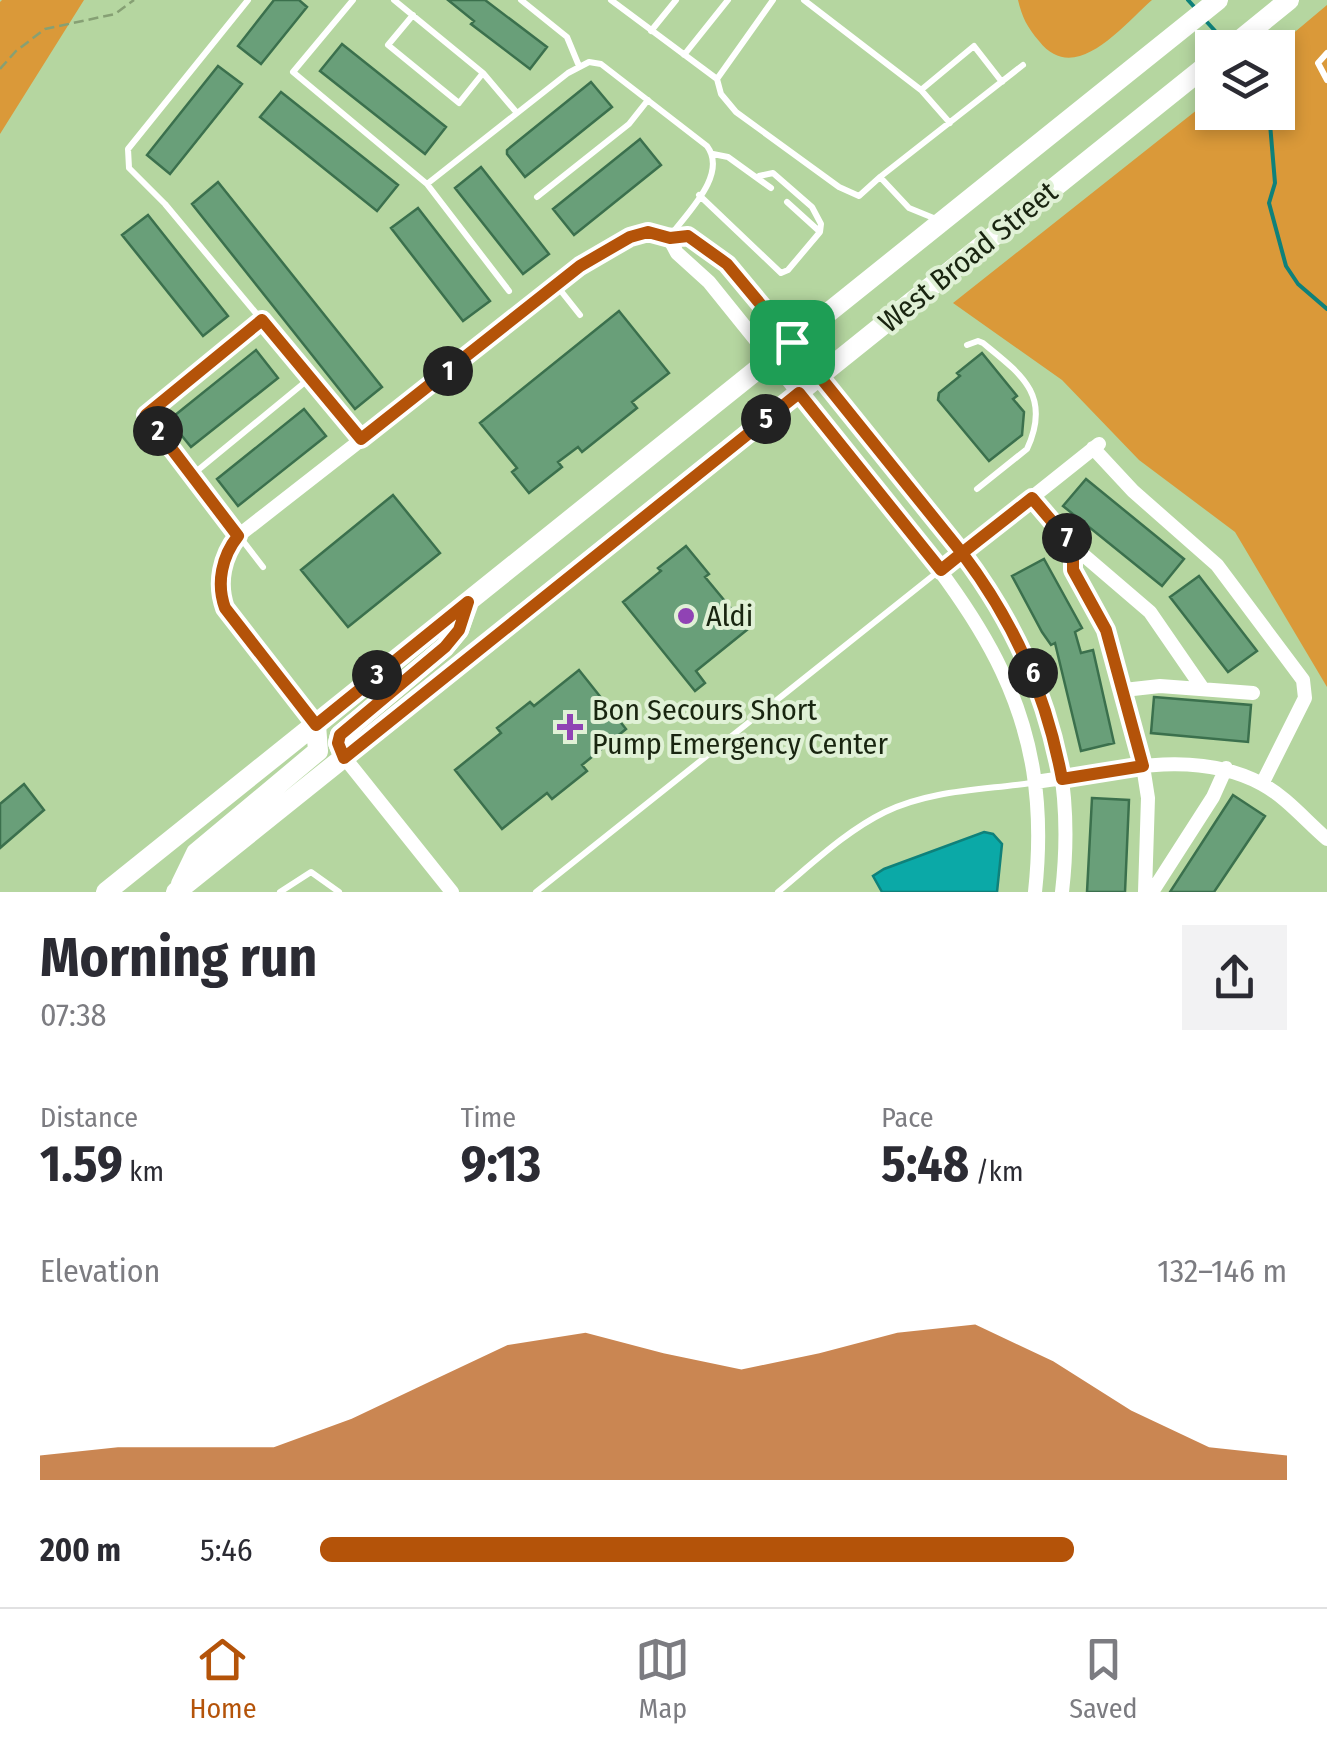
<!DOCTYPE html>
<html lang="en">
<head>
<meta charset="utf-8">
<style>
	body { margin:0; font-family:"Fira Sans Condensed",sans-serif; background:#f2f2f3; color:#2b2b33; height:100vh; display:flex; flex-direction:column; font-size:38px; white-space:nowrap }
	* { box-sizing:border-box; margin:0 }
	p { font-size:32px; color:#7c7c81 }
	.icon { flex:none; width:55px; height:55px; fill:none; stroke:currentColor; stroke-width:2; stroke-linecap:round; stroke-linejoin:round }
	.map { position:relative; height:892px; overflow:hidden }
	.side { display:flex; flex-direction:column; background:#fff; flex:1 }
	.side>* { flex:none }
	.tools { position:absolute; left:1195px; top:30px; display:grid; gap:20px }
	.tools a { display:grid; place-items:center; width:100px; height:100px; border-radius:0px; background:#fff; box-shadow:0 5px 15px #0003; font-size:50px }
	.pin { position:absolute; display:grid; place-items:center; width:85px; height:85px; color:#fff; margin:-42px; border-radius:20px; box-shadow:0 5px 15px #0006 }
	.km { position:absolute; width:50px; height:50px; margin:-25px; border-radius:50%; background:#222; color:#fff; font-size:28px; line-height:50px; text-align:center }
	.round { display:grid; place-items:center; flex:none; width:105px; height:105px; border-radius:0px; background:#f2f2f3 }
	.head { display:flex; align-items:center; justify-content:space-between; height:170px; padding:0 40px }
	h1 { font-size:55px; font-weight:700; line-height:75px }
	.stats { display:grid; grid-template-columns:repeat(3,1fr); gap:15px; height:170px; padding:10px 40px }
	.stats div { display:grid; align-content:center }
	.stats b { font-size:50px; font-weight:700 }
	.stats small { font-size:28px; font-weight:400 }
	.stats p { font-size:28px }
	.chart { height:280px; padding:20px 40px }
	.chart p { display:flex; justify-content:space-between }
	.chart svg { width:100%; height:180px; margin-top:10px; fill:#b45309; opacity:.7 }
	ul { padding:0 40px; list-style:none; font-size:32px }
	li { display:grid; grid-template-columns:160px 120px 1fr; align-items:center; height:75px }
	li i { height:25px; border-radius:12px; background:#b45309 }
	.tabs { display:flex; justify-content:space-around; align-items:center; height:140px; border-top:2px solid #e1e1e2; background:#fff; font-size:28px; color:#7c7c81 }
	.tabs a { display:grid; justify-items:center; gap:5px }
	.tabs .current { color:#b45309 }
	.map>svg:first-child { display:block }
	.green { fill:#da9939 }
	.water { fill:#0ba9a7; stroke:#0f817a; stroke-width:2.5 }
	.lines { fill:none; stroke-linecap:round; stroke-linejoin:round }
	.stream { stroke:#0f817a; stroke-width:4 }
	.building { fill:#699f79; stroke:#3b704d; stroke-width:2.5 }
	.path { stroke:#86a074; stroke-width:2.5; stroke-dasharray:10 5; stroke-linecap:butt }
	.service { stroke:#fff; stroke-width:6 }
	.minor { stroke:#fff; stroke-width:14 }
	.primary { stroke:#fff; stroke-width:20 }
	.route-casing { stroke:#fff; stroke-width:20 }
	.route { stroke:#b45309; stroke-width:12 }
	.poi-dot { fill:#9043b4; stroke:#e0f1d6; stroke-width:4 }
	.labels { text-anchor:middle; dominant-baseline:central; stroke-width:8; stroke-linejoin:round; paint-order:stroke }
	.street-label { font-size:30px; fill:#192510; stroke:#e0f1d6 }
	.poi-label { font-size:30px; fill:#192510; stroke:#e0f1d6; text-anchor:start }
</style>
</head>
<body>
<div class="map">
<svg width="1327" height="892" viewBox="0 0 1327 892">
	<rect width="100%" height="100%" fill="#b5d6a0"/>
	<path class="green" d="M2,0h82l-84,134v-132z
		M1018,0h134c-30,26 -77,87 -113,41 -12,-14 -17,-24 -21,-41z
		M1327,5v682l-92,-155 -96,-72 -77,-80 -109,-77 259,-205v14h66l-1,-65z"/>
	<path class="water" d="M984,832l9,2 9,10 -5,48h-115l-9,-16 11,-7z"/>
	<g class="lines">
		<path class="stream" d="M1188,0l9,10
			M1206,21l21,23
			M1269,112l6,71 -6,20 17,63 12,18 29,25"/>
	</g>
	<path class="building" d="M274,0h25l8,7 -46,57 -23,-18z
		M448,0h37l62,47 -17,22 -59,-45 3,-3z
		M342,44l104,83 -21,27 -105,-83z
		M218,66l24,18 -72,90 -23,-19z
		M591,82l21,25 -87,70 -18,-23v-4z
		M281,92l117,93 -21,26 -117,-94z
		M640,139l21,26 -87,70 -21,-26z
		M481,167l68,87 -26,20 -68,-86z
		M218,182l164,205 -27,22 -163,-205z
		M418,208l72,93 -27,20 -72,-93z
		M148,215l80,101 -25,20 -81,-101z
		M619,311l50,62 -37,29 5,6 -55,44 -4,-5 -20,15 4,5 -33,26 -17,-21 5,-4 -37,-45z
		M256,350l22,28 -87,69 -22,-27z
		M982,353l35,43 -4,3 11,13 -2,23 -33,26 -51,-61 1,-7 21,-17 -3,-3z
		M304,409l22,27 -88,70 -21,-27z
		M1086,479l98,80 -22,27 -99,-80z
		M393,495l47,58 -92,74 -47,-57z
		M686,546l23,28 -4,3 43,52 -52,42 9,12 -10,8 -72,-89 38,-31 -3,-3z
		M1044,559l38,69 -7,4 6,21 12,-3 21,93 -33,8 -26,-108 -4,2 -9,-13 -30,-56z
		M1199,576l58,75 -29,21 -58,-75z
		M579,670l47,59 -44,36 5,6 -35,28 -5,-6 -45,36 -47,-59 46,-37 -4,-5 33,-26 4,4z
		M1154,697l97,8 -3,37 -97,-9z
		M24,784l20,26 -44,38v-44z
		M1233,795l32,21 -51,76h-44z
		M1092,798l37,2 -4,92h-38z"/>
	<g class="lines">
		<path class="path" d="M0,69l16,-18 29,-22 70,-15 19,-14"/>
		<path class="service" d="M248,0l-120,149 1,19 36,36 195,234
			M353,0l-60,72 134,112 82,107
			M394,0l89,73 34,40
			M521,0l46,37 12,29
			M611,0l106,79 56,-79
			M804,0l117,90
			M413,15l-25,30 71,58 24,-30
			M651,31l25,-31
			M1327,53l-9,10 9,17
			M684,55l44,-55
			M717,79l4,15 15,18 103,75 20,9 21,-19
			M950,123l-29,-33 53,-44 28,36
			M713,154l15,3 43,31
			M427,184l141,-111 21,-11 12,2 106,82c21,28 -19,66 -36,89
			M699,195l82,78 7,-3 32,-38 1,-8 -9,-17 -39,-34 -14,3
			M537,197l92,-73 19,-24
			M787,202l32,29
			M936,219l-27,-11 -29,-31 143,-112
			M557,286l23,29
			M262,320l-117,95 47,60 118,-97
			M967,345l11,-4 5,2c38,31 69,52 44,106l-50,40
			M192,475l71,92
			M280,892l31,-20 28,20
			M536,892l404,-322
			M778,892c34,-28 68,-61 107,-80 45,-22 98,-22 146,-29"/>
		<path class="minor" d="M669,238l8,15 32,29c54,67 108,134 162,201 108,134 184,226 164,409
			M1093,448l40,43 84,74 86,115 2,18 -43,86
			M1032,498l41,48 77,66 53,77
			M1073,546v24l39,75 31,121 5,32 -3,94
			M941,570l158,-126
			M1124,690l36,-4 93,7
			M316,725l-91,-117c-9,-25 -2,-52 13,-72l370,-289 40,-14 21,5 19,-2 21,13 36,34c48,59 95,119 143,178 111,137 196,242 174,431
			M344,757l108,135
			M1035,782c74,-9 156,-36 227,2 24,13 44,37 65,55
			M1152,892l61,-95 13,-29"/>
		<path class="primary" d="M1230,48l59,-48
			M344,757l-6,-14 2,-8 105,-88 14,-17 10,-28
			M181,884l15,-31 122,-102 -2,-26
			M106,892l1112,-892
			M176,892l1036,-831"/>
	</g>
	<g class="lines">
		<defs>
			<path id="route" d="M792,342l-65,-78 -39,-28 -18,2 -22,-6 -18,5 -50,29 -219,173 -99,-119 -116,95 92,121c-16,20 -22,47 -13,72l91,117 152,-123 -9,28 -14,17 -105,88 -2,8 6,15 455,-365 142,177 21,-17c52,69 84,140 100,226l81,-13 -37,-136 -33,-60v-24l-41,-48 -70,55 -170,-211"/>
		</defs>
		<use href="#route" class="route-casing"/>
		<use href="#route" class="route"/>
	</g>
	<g class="poi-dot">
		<circle cx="686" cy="616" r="10"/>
		<path d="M565 712h10v10h10v10h-10v10h-10v-10h-10v-10h10z"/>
	</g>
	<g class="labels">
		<g class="street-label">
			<text transform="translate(968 257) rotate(-39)">West Broad Street</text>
		</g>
		<g class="poi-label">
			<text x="706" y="616">Aldi</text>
			<text x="592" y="710">Bon Secours Short<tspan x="592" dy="34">Pump Emergency Center</tspan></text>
		</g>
	</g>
</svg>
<div class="tools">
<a><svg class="icon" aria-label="layers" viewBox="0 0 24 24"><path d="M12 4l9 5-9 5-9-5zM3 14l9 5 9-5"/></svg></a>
</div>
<div class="pin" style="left:792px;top:342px;background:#1e9e55"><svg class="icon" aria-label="arrive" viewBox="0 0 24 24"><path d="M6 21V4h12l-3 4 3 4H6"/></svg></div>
<b class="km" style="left:448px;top:371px">1</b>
<b class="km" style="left:158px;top:431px">2</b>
<b class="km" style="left:377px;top:675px">3</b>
<b class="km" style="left:766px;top:419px">5</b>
<b class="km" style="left:1033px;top:673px">6</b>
<b class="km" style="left:1067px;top:538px">7</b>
</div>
<section class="side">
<div class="head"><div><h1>Morning run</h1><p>07:38</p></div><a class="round"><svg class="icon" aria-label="share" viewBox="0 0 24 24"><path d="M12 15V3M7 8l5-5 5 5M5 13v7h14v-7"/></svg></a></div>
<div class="stats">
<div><p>Distance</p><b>1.59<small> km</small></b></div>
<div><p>Time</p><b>9:13</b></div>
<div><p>Pace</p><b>5:48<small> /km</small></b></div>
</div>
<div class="chart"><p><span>Elevation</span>132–146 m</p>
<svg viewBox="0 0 160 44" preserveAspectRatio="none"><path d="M0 44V38L10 36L20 36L30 36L40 29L50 20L60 11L70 8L80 13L90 17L100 13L110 8L120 6L130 15L140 27L150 36L160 38V44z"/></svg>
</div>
<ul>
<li><b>200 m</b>5:46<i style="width:78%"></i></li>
</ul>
</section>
<nav class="tabs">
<a class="current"><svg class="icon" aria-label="home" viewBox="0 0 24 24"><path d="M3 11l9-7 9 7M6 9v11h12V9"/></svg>Home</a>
<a><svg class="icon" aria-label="map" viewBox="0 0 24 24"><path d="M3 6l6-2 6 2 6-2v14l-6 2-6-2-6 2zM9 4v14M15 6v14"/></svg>Map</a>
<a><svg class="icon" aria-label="saved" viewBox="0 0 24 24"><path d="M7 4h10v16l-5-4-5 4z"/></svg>Saved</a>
</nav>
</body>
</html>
